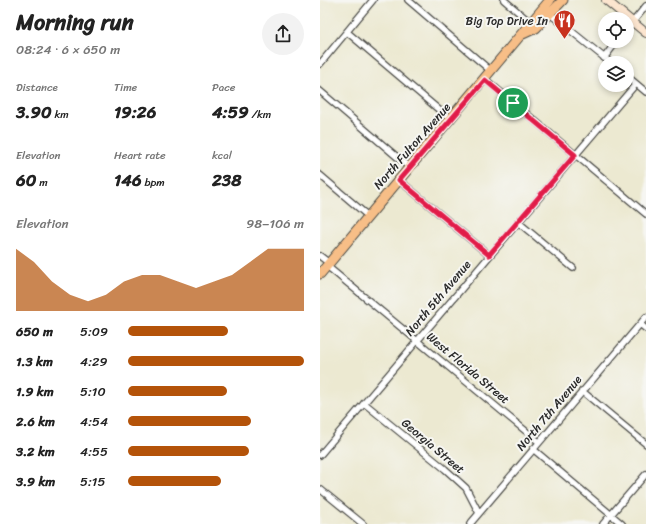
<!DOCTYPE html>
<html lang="en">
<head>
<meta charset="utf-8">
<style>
	body { margin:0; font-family:Sriracha,sans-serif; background:#f2f2f2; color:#222; height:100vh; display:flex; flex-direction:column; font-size:15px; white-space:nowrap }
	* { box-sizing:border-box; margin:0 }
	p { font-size:13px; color:#767676 }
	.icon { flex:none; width:22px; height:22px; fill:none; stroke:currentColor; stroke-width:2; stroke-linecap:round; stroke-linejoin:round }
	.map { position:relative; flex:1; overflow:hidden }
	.drawer { display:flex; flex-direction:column; background:#fff; width:320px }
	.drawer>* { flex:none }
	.buttons { position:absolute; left:278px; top:12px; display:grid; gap:8px }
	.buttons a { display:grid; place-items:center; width:36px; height:36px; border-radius:50%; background:#fff; box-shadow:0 2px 6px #0003; font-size:20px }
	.pin { position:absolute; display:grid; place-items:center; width:34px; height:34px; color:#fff; margin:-17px; border:2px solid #fff; border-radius:50%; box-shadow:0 1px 4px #0007 }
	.round { display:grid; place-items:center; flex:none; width:42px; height:42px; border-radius:21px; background:#f2f2f2 }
	.overview { display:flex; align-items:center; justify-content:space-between; height:68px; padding:0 16px }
	h1 { font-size:22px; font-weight:700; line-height:30px }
	.metrics { display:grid; grid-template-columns:repeat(3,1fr); gap:6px; height:68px; padding:4px 16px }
	.metrics div { display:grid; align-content:center }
	.metrics b { font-size:17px; font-weight:700 }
	.metrics small { font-size:11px; font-weight:400 }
	.metrics p { font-size:11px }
	.chart { height:112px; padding:8px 16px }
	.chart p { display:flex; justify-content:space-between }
	.chart svg { width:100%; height:72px; margin-top:4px; fill:#b45309; opacity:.7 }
	ul { padding:0 16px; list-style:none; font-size:13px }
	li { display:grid; grid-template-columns:64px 48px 1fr; align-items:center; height:30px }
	li i { height:10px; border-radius:5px; background:#b45309 }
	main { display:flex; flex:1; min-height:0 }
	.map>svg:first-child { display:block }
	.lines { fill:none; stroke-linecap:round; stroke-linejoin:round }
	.minor-casing { stroke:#484844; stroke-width:8 }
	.secondary-casing { stroke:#484844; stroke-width:10 }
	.primary-casing { stroke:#484844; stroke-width:11 }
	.minor { stroke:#fff; stroke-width:5.5 }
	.secondary { stroke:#fce5cf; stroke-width:8 }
	.primary { stroke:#f7be87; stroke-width:9 }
	.route-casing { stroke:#fff; stroke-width:8 }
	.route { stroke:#e11d48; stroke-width:5 }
	.labels { text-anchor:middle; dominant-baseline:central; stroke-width:4; stroke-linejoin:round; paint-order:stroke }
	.poi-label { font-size:12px; fill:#2b2b2b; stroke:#f6f6f2; text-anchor:end }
	.street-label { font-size:12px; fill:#2b2b2b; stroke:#f6f6f2 }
</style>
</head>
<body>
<main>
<section class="drawer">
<div class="overview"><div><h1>Morning run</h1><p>08:24 · 6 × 650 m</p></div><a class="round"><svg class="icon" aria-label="share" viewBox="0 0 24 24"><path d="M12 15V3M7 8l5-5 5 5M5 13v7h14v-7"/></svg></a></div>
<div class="metrics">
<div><p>Distance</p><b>3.90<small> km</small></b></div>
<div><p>Time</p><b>19:26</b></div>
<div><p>Pace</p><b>4:59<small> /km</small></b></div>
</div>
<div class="metrics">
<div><p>Elevation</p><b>60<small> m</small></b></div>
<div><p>Heart rate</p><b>146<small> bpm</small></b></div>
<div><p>kcal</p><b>238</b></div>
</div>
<div class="chart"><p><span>Elevation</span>98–106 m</p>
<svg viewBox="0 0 160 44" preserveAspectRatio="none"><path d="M0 44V6L10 14L20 26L30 34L40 38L50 34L60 26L70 22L80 22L90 26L100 30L110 26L120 22L130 14L140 6L150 6L160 6V44z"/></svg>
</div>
<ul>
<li><b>650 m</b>5:09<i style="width:57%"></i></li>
<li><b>1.3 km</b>4:29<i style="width:100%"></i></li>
<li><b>1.9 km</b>5:10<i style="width:56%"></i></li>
<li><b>2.6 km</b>4:54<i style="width:70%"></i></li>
<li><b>3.2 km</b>4:55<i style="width:69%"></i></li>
<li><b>3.9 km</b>5:15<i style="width:53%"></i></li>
</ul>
</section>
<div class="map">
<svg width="326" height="524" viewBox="0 0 326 524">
	<rect width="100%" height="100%" fill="#f6f6f2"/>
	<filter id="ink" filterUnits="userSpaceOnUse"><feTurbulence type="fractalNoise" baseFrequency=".025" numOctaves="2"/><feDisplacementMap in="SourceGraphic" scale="8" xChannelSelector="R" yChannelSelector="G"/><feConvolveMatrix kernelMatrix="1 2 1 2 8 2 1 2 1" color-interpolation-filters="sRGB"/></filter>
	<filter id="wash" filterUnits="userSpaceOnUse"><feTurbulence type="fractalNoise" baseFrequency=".012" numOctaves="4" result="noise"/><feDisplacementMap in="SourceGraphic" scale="16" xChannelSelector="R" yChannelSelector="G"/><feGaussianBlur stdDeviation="0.9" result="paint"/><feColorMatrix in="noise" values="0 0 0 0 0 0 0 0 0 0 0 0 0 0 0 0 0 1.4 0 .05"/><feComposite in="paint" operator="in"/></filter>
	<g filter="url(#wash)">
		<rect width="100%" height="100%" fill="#ece9d1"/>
	</g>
	<g filter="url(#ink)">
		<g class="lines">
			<defs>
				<path id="minor" d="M88,0l83,71
					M184,0l26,22
					M230,14l61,49
					M307,29l19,-23
					M27,32l104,88
					M284,58l13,-17
					M0,64l53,-64
					M307,76l19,16
					M165,79l161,135
					M0,91l90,77
					M0,175l48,41
					M79,180l90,75
					M198,222l55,46
					M0,256l9,7
					M7,266l212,176
					M320,324l6,5
					M262,391l64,53
					M44,403l81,66 21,19 13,25
					M213,449l89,75
					M0,455l316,-371
					M0,489l43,35
					M150,524l176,-207
					M283,524l43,-50"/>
				<path id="secondary" d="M286,0l40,33"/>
				<path id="primary" d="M203,34l13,-6 27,-28
					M0,274l230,-274"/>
			</defs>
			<use href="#minor" class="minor-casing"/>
			<use href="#secondary" class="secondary-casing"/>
			<use href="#primary" class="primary-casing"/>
			<use href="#minor" class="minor"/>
			<use href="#secondary" class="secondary"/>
			<use href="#primary" class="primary"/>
		</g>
	</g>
	<g class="lines" filter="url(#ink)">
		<defs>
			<path id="route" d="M165,80l90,75 -86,100 -90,-75z"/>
		</defs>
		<use href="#route" class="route-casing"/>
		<use href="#route" class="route"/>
	</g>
	<defs>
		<symbol id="restaurant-pin" viewBox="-11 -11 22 30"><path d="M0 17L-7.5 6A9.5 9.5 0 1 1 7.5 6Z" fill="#c8321e" stroke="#f6f6f2"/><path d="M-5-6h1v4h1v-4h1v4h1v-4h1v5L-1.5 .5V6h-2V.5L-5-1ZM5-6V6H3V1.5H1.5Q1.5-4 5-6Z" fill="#fff"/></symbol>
	</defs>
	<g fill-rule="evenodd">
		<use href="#restaurant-pin" x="232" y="8" width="25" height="34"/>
	</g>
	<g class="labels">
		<g class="poi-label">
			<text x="228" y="21">Big Top Drive In</text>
		</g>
		<g class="street-label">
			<text transform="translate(92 146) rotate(-49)">North Fulton Avenue</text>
			<text transform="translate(118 298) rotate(-50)">North 5th Avenue</text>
			<text transform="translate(148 368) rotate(40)">West Florida Street</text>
			<text transform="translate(229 413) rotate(-50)">North 7th Avenue</text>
			<text transform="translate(113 446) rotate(40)">Georgia Street</text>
		</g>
	</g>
</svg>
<div class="buttons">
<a><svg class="icon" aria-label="locate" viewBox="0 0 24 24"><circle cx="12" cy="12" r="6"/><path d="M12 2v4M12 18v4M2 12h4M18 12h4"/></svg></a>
<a><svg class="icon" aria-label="layers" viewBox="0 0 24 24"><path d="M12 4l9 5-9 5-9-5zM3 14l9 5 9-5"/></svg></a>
</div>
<div class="pin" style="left:193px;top:103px;background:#1e9e55"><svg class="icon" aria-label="arrive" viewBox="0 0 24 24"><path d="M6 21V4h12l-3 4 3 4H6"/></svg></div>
</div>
</main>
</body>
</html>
